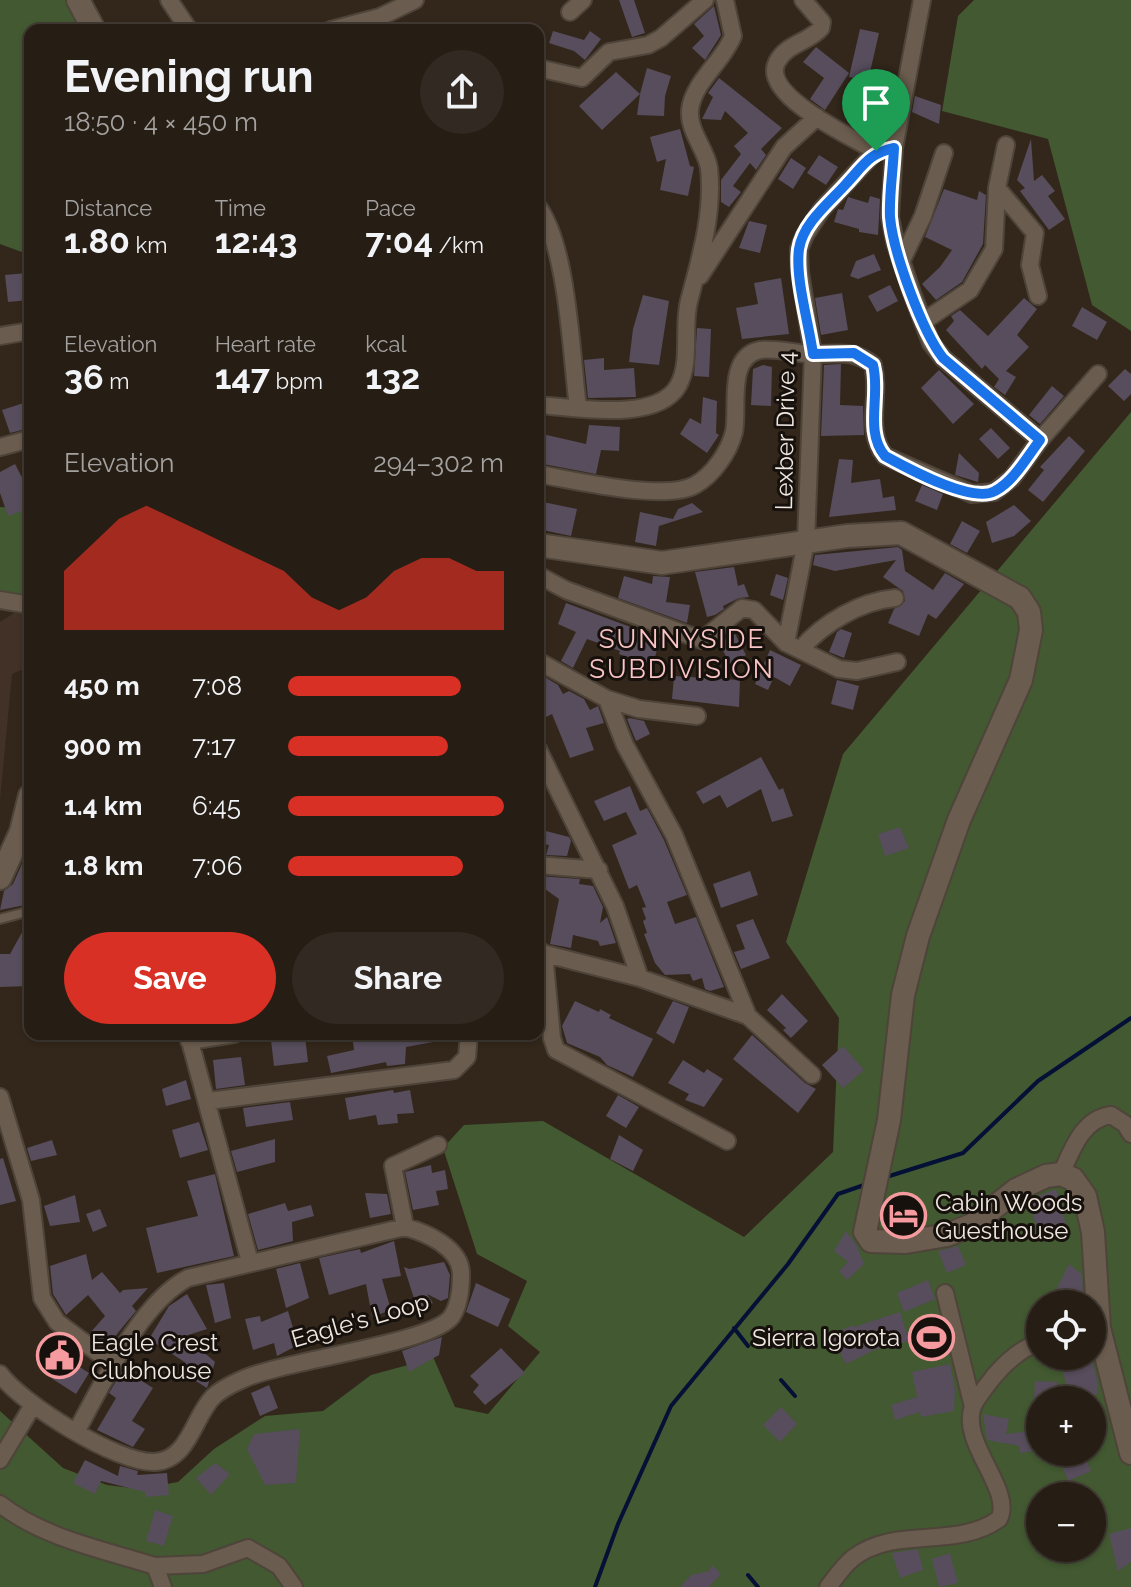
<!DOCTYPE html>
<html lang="en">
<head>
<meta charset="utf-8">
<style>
	body { margin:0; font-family:Raleway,sans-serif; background:#322a22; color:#f1f3f6; height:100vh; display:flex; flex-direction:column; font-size:30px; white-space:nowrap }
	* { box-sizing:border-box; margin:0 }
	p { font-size:26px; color:#a4a2a0 }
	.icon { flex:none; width:44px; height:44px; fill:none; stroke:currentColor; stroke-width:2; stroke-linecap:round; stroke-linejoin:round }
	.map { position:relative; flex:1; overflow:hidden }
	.sheet { position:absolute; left:24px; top:24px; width:520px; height:1016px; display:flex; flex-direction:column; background:#261d14; border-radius:16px; box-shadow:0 2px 6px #0004,0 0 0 2px #423b34 }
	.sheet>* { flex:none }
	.buttons { position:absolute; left:1026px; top:1290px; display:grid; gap:16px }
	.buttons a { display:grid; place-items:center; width:80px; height:80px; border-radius:50%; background:#261d14; box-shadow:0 2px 6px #0004,0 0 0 2px #423b34; font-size:40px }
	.pin { position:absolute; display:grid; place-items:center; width:68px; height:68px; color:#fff; margin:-82px -34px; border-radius:50% 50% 50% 0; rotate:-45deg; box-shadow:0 0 8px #0007 }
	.pin .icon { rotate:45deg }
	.round { display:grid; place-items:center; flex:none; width:84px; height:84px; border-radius:42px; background:#322a22 }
	.overview { display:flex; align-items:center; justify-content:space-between; height:136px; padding:0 40px }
	h1 { font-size:44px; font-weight:700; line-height:60px }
	.metrics { display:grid; grid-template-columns:repeat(3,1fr); gap:12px; height:136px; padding:8px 40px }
	.metrics div { display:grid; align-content:center }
	.metrics b { font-size:34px; font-weight:700 }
	.metrics small { font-size:22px; font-weight:400 }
	.metrics p { font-size:22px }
	.chart { height:224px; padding:16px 40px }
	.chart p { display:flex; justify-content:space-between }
	.chart svg { width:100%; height:144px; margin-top:8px; fill:#d93025; opacity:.7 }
	.primary-button { display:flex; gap:16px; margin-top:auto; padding:16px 40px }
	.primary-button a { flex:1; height:92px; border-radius:48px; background:#d93025; color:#fff; font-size:32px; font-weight:700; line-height:92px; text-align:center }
	.primary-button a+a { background:#322a22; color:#f1f3f6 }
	ul { padding:0 40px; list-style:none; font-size:26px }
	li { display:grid; grid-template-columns:128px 96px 1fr; align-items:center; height:60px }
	li i { height:20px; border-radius:10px; background:#d93025 }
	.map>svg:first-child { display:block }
	.education { fill:#413126 }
	.green { fill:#425931; fill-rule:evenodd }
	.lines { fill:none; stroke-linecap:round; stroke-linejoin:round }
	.stream { stroke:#041035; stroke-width:4 }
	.building { fill:#574d5c }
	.lane-casing { stroke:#4e443a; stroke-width:12 }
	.street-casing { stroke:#4e443a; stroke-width:20 }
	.secondary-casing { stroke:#4e443a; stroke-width:26 }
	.lane { stroke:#6a5c4e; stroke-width:8 }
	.street { stroke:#6a5c4e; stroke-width:16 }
	.secondary { stroke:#6a5c4e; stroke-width:22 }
	.route-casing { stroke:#fff; stroke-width:16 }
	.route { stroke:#1a73e8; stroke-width:10 }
	.labels { text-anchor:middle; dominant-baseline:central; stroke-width:6; stroke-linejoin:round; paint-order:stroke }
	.street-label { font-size:24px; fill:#f0e7e0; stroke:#16110c }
	.poi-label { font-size:24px; fill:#f0e7e0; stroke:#16110c; text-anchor:start }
	.neighbourhood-label { font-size:26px; letter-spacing:2px; fill:#f9c4c5; stroke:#16110c }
</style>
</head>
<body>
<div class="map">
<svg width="1131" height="1587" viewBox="0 0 1131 1587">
	<rect width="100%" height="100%" fill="#33271b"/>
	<path class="education" d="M14,613h16v53l-18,8 -12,126v-178z"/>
	<path class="green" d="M0,0h78l16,30h-64v225l-30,-11z
		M974,0h157v331l-39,-26 -44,-166 -106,-28 16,-95z
		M1131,412v1175h-1131v-176l63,57 44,17 32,4 39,-7 36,-33 51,-33 58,-5 48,-36 37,-10 22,-15 25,57 33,7 52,-62 -32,-26 19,-45 -50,-27 -34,-106 21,-23 79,-4 201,116 89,-85 6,-134 -53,-76 57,-188zM1040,1304h52v52h-52zM1040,1400h52v52h-52zM1040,1496h52v52h-52z
		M0,507l30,1v90l-30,-4z"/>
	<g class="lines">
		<path class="stream" d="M883,1178l80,-25 75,-72 93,-63
			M734,1328l14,18
			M781,1380l14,16
			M748,1575l10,12
			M595,1587l23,-63 53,-118 117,-142 50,-70 29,-10"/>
	</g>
	<path class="building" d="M619,0h15l11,33 -13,4z
		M714,6l7,29 -16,25 -13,-12 12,-12 -10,-12z
		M860,29l19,4 -11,48 -19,-4z
		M553,31l31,9 6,-9 11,8 -16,21 -11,-9 -25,-8z
		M816,47l33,26 -24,37 -15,-11 14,-21 -21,-16z
		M647,68l24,8 -6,20 -1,20 -27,-1 3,-21 -38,36 -23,-24 37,-34 24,22z
		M719,78l63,50 -21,21 5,6 -10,15 -6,-7 -17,23 8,6 -12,15 -8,-5v-22l20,-26 -7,-8 14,-13 -23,-22 -4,9 -19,-1 11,-22 -5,-4z
		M915,96l26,9 -2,19 -27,-12z
		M680,129l10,37 4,1 -6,29 -28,-6 6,-31 -9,3 -7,-25z
		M1031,139l3,42 8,-6 13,16 -7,5 17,23 -16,11 -29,-39 5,-3 -8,-8z
		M819,155l19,12 -12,18 -19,-12z
		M791,158l15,10 -13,21 -15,-10z
		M944,189l33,11 2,-9 7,4 -3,49 -21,38 -26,18 -14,-16 18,-17 12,-17 -27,-13z
		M870,196l10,3 -2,36 -19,-3v-3l-25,-7 4,-13 5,1 5,-13 20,6z
		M749,221l18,4 -7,28 -21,-5z
		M874,254l7,16 -23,9 -8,-3 6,-15z
		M27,273l2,27 -21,2 -3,-27z
		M781,278l8,56 -47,5 -6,-31 22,-4 -4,-21z
		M890,285l8,16 -21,11 -9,-16z
		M842,293l6,37 -27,5 -6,-37z
		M643,295l26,6 -10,64 -30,-3 4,-33z
		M1024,298l13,11 -20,26 12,12 -23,24 10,6 -11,18 -11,-8 5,-8 -14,-14 -3,4 -36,-39 8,-9 -3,-5 9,-6 28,26z
		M1082,307l25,15 -10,18 -25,-14z
		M697,328l14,1 -2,48 -15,-1z
		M604,358v12l30,-2 2,29 -48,1 -4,-38z
		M841,364l-1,41 23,1 1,29 -43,1 3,-71z
		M763,365l9,2 -1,39 -20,-1 2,-36z
		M1125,369l6,5v20l-7,7 -16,-15z
		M939,370l35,34 -21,20 -32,-36z
		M1052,386l12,10 -24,28 -11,-9z
		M703,397l14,4 -1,32 3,2 -12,18 -27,-19 10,-16 11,6z
		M27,402l3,26 -20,5 -8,-23z
		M589,425l31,2 -1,24 -18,-1 -5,24 -58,-11v-30l48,11z
		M991,428l19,20 -12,11 -19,-20z
		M1069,436l16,15 -42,51 -15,-12 16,-20 -4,-3z
		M959,453l20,20 -1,9 -23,-7z
		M839,459l14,1 -2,23 29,-4 3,19 11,-2 2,14 -67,7z
		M15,464l12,23 3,-1v22l-22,8 -8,-23v-21z
		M922,485l21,9 -6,16 -22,-9z
		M538,501l39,8 -6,27 -33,-7z
		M692,503l11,9 -44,14 -3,20 -21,-4 5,-30 33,7 5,-10z
		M1014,505l17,16 -17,15 -22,7 -6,-21z
		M962,521l18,10 -13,22 -17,-9z
		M898,547l4,3 3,21 28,19 12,-17 19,11 -28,35 -8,-5 -9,22 -31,-13 6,-14 11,-8 -2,-10 -20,-14 13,-17 -61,11 -22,-6 2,-10z
		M734,567l4,19 6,-2 5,13 -10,1 -16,8 1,3 -9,6 -8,2 -12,-45z
		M776,574l12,4 -5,22 -13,-5z
		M624,576l28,8 1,-8 17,1 -4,25 24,3 -3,18 -69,-25z
		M566,603l94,35 -7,27 -34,-11 1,-3 -33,-12 -14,29 -12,-7 15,-29 -18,-8z
		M841,629l11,4 -8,25 -15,-6 8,-20z
		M735,634l11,21 -16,9 -11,-21z
		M770,650l31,15 -11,21 -16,-9 -6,13 -13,-6z
		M543,676l15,9 5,9 6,-3 15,8 6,11 8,-4 6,17 -18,5 8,22 -24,8 -18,-44 -14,7v-42z
		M674,676l66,4 -1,27 -67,-8z
		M837,680l22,6 -6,24 -22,-6z
		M630,718l14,3 6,13 -14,7 -9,-22z
		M761,757l18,33 4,-2 10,28 -21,6 -11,-33 -34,19 -7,-13 -17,9 -7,-12z
		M630,786l10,25 7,-3 17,32 23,55 -20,7 8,22 21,-7 28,70 -14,4 -5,-2 -3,-11 -9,3 -3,-7 -25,1 -10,-12 -11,-29 3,-1 -4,-12 3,-2 -4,-11 4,-1 -9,-22 -8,4 -17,-44 25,-11 -11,-22 -22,9 -10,-20z
		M900,827l9,21 -24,8 -7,-22z
		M538,829l31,8 2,4 -4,15 -21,-1 3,-10 -11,-2z
		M30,846v58l-30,6 4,-19 9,-7z
		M750,871l8,24 -37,13 -8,-24z
		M538,876l42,3 -1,5 14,2 10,21 -3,16 7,-6 9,26 -16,3 -2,-5 -25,-6 -2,13 -21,-4 9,-45 -21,-15z
		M30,918v68l-30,1v-33h10z
		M753,919l17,39 -29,11 -7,-17 11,-3 -9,-24z
		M782,994l26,27 -17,17 -8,-8 3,-2 -19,-18z
		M575,1001l24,11 1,-3 11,6 -2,3 44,21 -20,38 -26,-12 -7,-8 -33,-14 -5,-17z
		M673,1001l16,6 -15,37 -18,-11z
		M352,1034h92v6l-38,7 -1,17 -18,2 -1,-4 -55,11 -4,-17 27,-6z
		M752,1035l53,48 11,6 -18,24 -65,-54z
		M305,1036l3,26 -34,4 -3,-26z
		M843,1046l21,24 -21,18 -21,-23z
		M241,1057l4,28 -29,4 -3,-29z
		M683,1060l21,13 3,-4 16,10 -19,28 -19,-7 4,-6 -21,-11z
		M186,1080l5,19 -25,7 -4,-17z
		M393,1090l1,3 16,-3 4,23 -17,1 1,9 -20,2 -2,-10 -27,5 -4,-22z
		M618,1095l21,12 -13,21 -20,-12z
		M290,1102l3,18 -47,7 -3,-19z
		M199,1122l9,28 -28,8 -8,-28z
		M619,1135l24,15 -10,21 -23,-12z
		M275,1139v23l-38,10 -6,-21z
		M52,1140l5,15 -26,6 -4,-13z
		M3,1158l13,43 -16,4v-46z
		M431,1165l1,8 13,-3 3,19 -12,2 3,14 -26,5 -8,-38z
		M215,1174l19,82 -77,17 -11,-45 52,-12 -11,-35z
		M1056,1189l13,46 -29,6 -11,-41z
		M365,1193l22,1 4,20 -21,4z
		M75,1195l5,27 -30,4 -6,-20z
		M285,1203l3,8 23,-6 3,11 -22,6 1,19 -35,9 -10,-36z
		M893,1204l25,4 -3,18 -25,-3z
		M100,1209l7,17 -14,6 -7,-18z
		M846,1231l10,13 8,20 -17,16 -8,-9 9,-9 -14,-11z
		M394,1241l7,35 -19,3 9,31 -19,7 -6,-33 -37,11 -10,-37 41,-9 1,4z
		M958,1246l8,19 -19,8 -9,-22z
		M86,1254l6,26 10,-8 18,21 3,-3 25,-2 -16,18 4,5 -29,35 -17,-13 15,-17 -17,-21 -22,20 -13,-21 -3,-28z
		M444,1262l6,13 -2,23 -7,3 -14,-7 6,9 -16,5 -13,-41 5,2z
		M300,1263l9,35 -23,10 -10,-39z
		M1069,1264l13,10 1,19 -5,11h-29z
		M928,1280l7,19 -31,13 -7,-19z
		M224,1283l7,35 -16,5 -9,-38z
		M476,1283l34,16 -12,28 -32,-15z
		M187,1294l20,35 -22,7 30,26 -8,26 -26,-16 5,-9 -37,-24 20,-33z
		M288,1311l10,34 -21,11 -3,-13 -21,7 -8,-31 15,-3 1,6z
		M900,1312l9,29 -35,9 -28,14 -15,-29 22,-10 1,2z
		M442,1337l-3,18 -30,17 -7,-21z
		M501,1348l24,25 -40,32 -12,-13 6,-7 -9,-9z
		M1060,1356h31l7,26 -1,13 -30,-5z
		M64,1357l25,16 -13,21 -25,-16z
		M950,1364l5,25 -1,22 -33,6 -1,-5 -25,8 -4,-15 26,-8 -5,-25z
		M123,1369l30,19 -21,33 13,8 -12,18 -36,-17 19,-32 -7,-5z
		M1035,1381l22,1v18h-23z
		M269,1385l9,23 -18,8 -9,-23z
		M781,1407l16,17 -17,18 -17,-17z
		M983,1414l26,5 -3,15 26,-3 2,20 -14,2 -1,-7 -32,-6z
		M300,1429l-4,54 -31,2 -18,-36 7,-15z
		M1056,1452h27l8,19 -23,10z
		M85,1460l33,16 2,-10 18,5 -1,4 30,-2 2,22 -24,2v-5l-44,-11 -6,13 -22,-11z
		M215,1463l15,11 -19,21 -15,-17z
		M155,1510l18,6 -9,30 -18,-5z
		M1131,1528v34l-13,9 -9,-37z
		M918,1549l5,21 -23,8 -8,-25z
		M950,1553l8,30 -19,4 -7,-28z
		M712,1565l9,9 -12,13h-29l11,-12 18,-4z"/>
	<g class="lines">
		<defs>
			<path id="lane" d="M0,919l30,-8"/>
			<path id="street" d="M169,0l20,30
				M803,0l19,22 -1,6c-13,15 -34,15 -44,34 -17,33 76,76 99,89l9,-1
				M922,0l-28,148 -4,69 5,25 17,51 19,50 12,15 97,82
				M570,12l13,-12
				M331,30l49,-13 35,-17
				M538,68l44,10 27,-26 39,-7 13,-7 44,-38
				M997,188l38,45 -5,32 8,31
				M538,207c30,40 33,147 40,200
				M902,260l21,-44 21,-63
				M700,276l84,-129 33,-30
				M924,321l46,-31 24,-41 3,-61 9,-43
				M0,336l30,-5
				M538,405c36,2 118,18 140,-19 14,-25 4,-58 11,-85 11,-42 25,-88 20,-133 -3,-19 -21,-37 -19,-58 3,-28 33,-48 43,-74l-8,-36
				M0,447l30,-8
				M538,474c36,6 127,28 157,11 18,-10 34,-33 39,-53 5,-24 -8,-75 26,-82 15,-2 34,3 49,4 24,1 45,-6 64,11 8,31 -9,65 12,91l87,38 22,-2 18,-14 28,-38 58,-66
				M538,575l28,15 136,50 40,-32 12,2 32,33 53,26 18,2 40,-9
				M0,600l30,5
				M786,643l20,-101 7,-188 -13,-82 -1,-23 6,-14 17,-26 54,-58
				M801,649c22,-26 60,-48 94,-51
				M538,661l69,38 32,10 58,7
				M607,699l18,46 49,90 74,181 64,59
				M538,749l77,157 25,72
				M538,865l61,5
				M538,952l102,26 108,38
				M544,953l8,85 4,12 171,91
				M188,1034l62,228
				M189,1041l45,-7
				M0,1097l31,103 11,98 15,24 56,42
				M208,1101l246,-31 13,-13 2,-23
				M1061,1174c11,-24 21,-55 50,-59l14,9 6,10
				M405,1227l-12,-61 45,-21
				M945,1293l28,114
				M0,1374c22,30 118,90 155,88 34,-2 39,-46 58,-65 7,-7 17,-12 26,-16 41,-21 195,-37 213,-65 8,-12 9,-29 9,-42 0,-26 -34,-41 -56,-47l-217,51c-48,25 -86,107 -112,154
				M0,1460l33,-55
				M0,1504c43,34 104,46 155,62l8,21
				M155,1566l48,-2 45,-16 31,18 15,21
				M828,1587c8,-10 15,-21 25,-29 42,-33 103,-8 146,-39 15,-30 -40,-76 -26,-113 5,-10 15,-22 22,-31 12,-14 27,-27 45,-33"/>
			<path id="secondary" d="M78,0l16,30
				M538,545l124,18 185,-27 54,-3 119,65 9,14 2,18 -10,50 -62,140 -41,116 -15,59 -14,125 -24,112 6,9 35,1 41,-7 25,-10 44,-35 30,-14 15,-2 12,5 12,17 8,36 6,96 32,125
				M0,878l21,-46 9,-36"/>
		</defs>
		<use href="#lane" class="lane-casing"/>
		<use href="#street" class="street-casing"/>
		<use href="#secondary" class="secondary-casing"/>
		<use href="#lane" class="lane"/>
		<use href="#street" class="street"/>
		<use href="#secondary" class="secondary"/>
	</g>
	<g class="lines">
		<defs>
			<path id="route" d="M894,148c-1,23 -5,47 -4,69 3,35 32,114 53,141l97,82c-13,17 -26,41 -45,51 -23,13 -88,-23 -110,-35 -21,-25 -4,-61 -12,-91l-19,-12 -41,1c-4,-30 -18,-76 -14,-105 4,-26 31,-47 47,-65 17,-18 23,-31 48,-36z"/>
		</defs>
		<use href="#route" class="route-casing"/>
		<use href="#route" class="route"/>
	</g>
	<defs>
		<symbol id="hotel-ring" viewBox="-11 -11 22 22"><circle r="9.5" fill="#16110c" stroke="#f59b9f" stroke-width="1.5"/><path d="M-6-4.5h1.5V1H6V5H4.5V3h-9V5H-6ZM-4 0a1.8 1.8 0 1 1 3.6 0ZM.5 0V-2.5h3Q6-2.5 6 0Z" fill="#f59b9f"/></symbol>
		<symbol id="stadium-ring" viewBox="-11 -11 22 22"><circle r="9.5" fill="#16110c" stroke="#f59b9f" stroke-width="1.5"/><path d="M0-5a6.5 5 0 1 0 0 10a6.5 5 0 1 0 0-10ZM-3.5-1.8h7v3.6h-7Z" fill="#f59b9f"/></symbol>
		<symbol id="civic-ring" viewBox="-11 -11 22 22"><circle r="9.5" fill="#16110c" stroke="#f59b9f" stroke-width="1.5"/><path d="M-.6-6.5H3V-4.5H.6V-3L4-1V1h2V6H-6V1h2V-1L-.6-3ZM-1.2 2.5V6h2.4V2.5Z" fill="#f59b9f"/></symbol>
	</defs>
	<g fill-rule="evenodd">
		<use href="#hotel-ring" x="878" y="1190" width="51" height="51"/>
		<use href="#stadium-ring" x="906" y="1312" width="51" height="51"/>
		<use href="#civic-ring" x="34" y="1330" width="51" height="51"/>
	</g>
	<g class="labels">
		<g class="street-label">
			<text transform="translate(785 431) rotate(-89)">Lexber Drive 4</text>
			<text transform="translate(360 1320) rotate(-16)">Eagle's Loop</text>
		</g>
		<g class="poi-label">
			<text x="935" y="1202">Cabin Woods<tspan x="935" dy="28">Guesthouse</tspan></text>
			<text x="900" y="1337" text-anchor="end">Sierra Igorota</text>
			<text x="91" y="1342">Eagle Crest<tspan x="91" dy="28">Clubhouse</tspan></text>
		</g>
		<g class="neighbourhood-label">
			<text x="682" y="639">SUNNYSIDE<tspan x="682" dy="30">SUBDIVISION</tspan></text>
		</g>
	</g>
</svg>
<div class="buttons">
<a><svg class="icon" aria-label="locate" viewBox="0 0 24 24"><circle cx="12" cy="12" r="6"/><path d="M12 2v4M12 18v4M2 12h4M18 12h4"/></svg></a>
<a>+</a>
<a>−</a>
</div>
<div class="pin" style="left:876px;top:151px;background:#1e9e55"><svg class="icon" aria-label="arrive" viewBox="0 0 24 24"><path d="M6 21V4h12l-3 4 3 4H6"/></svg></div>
<section class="sheet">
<div class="overview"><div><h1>Evening run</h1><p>18:50 · 4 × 450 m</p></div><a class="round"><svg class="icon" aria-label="share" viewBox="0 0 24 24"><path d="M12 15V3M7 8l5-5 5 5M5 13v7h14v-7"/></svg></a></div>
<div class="metrics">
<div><p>Distance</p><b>1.80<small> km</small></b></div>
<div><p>Time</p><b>12:43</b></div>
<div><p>Pace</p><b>7:04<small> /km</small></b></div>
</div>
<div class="metrics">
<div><p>Elevation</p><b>36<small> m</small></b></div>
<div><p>Heart rate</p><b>147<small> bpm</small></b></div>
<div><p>kcal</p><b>132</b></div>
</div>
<div class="chart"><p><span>Elevation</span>294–302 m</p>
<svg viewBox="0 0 160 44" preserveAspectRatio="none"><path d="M0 44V26L10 18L20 10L30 6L40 10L50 14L60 18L70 22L80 26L90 34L100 38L110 34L120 26L130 22L140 22L150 26L160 26V44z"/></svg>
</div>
<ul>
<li><b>450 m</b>7:08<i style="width:80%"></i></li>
<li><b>900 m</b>7:17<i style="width:74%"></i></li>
<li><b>1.4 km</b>6:45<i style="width:100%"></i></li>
<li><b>1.8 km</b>7:06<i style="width:81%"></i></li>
</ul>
<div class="primary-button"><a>Save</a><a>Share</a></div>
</section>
</div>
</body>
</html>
